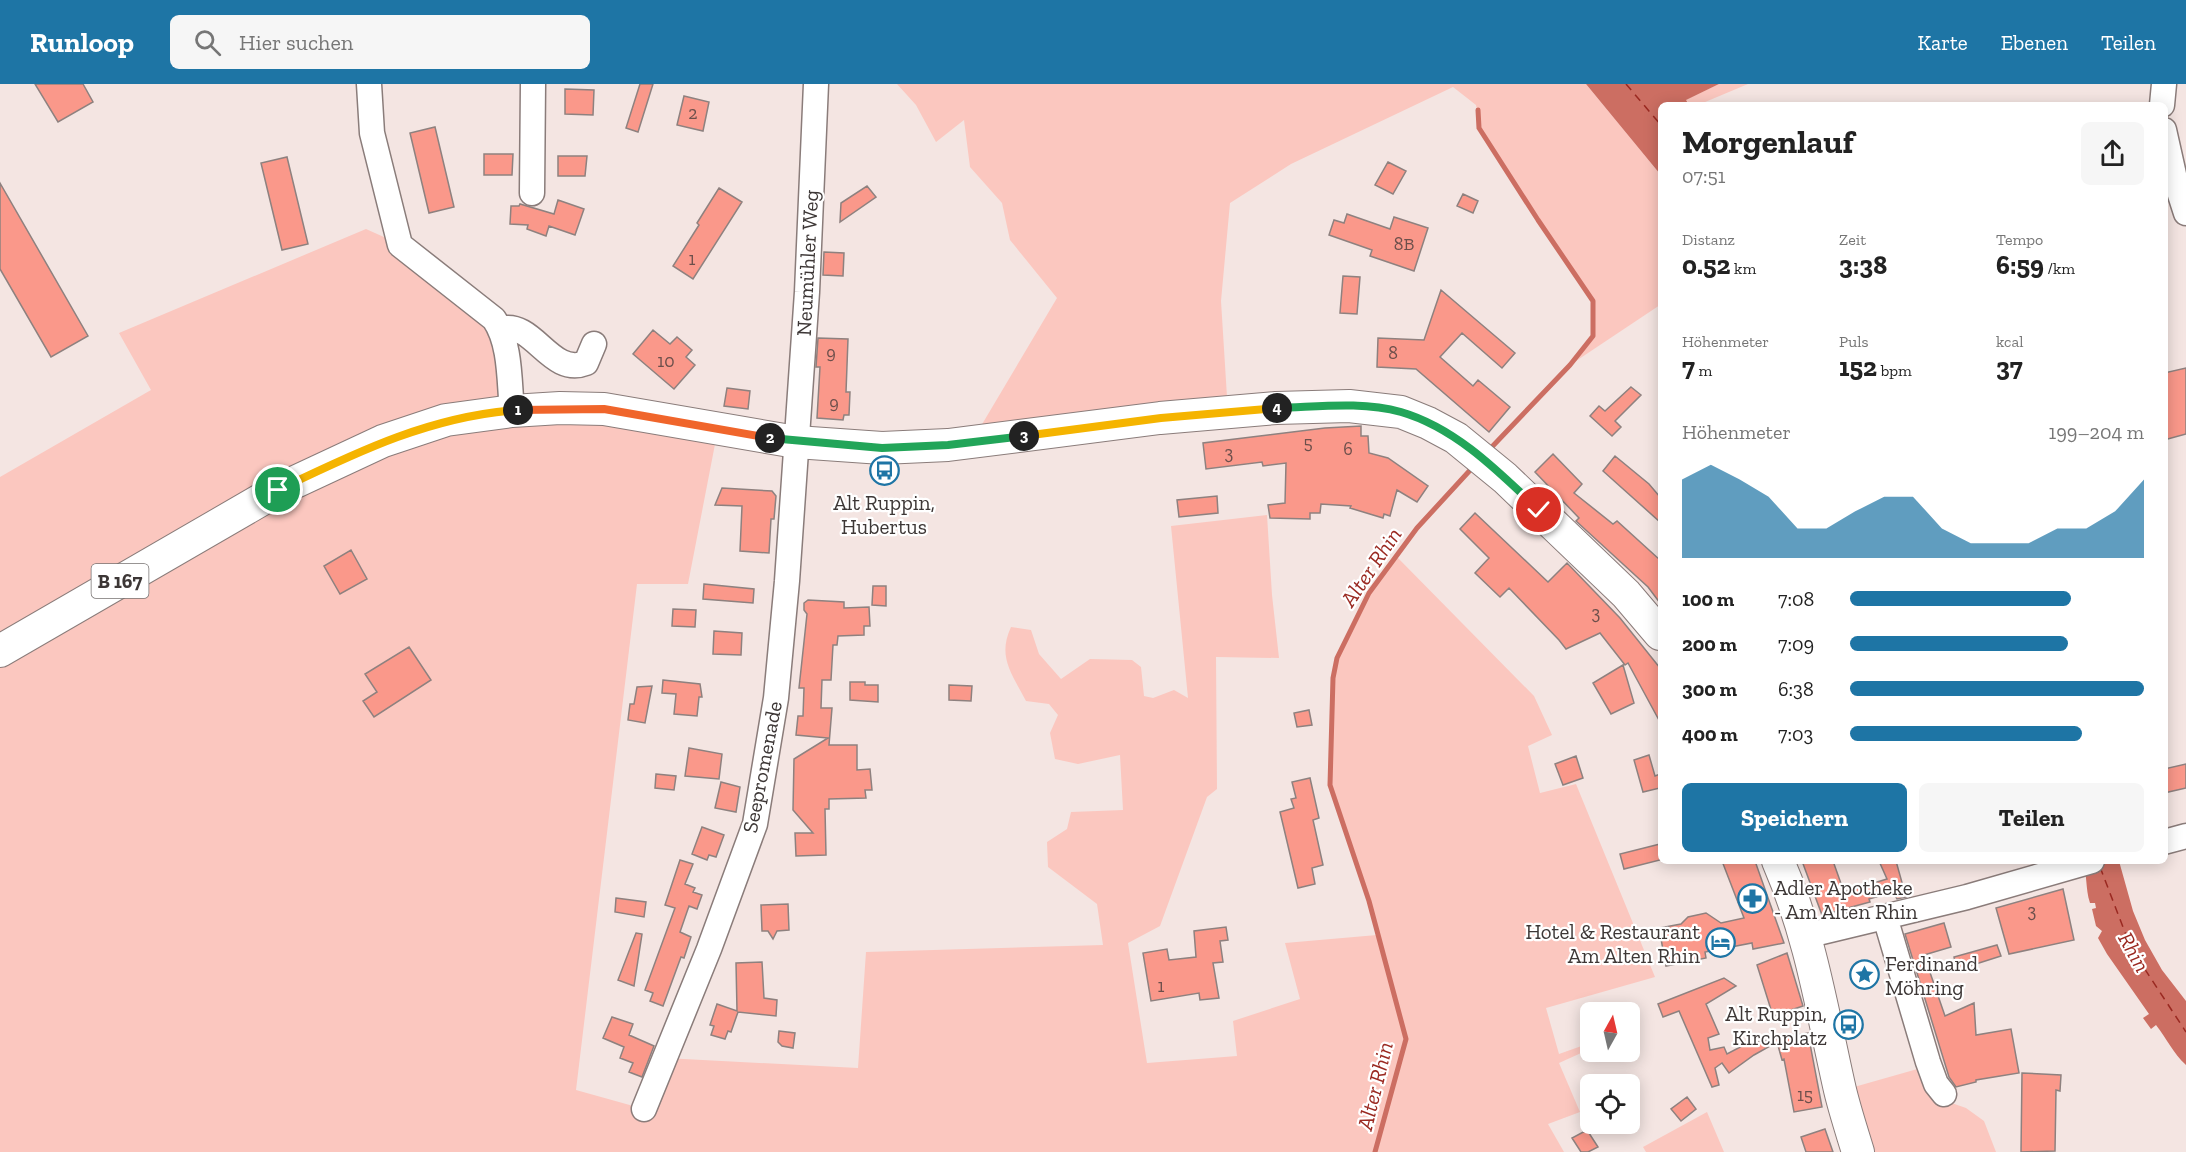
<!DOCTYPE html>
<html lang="de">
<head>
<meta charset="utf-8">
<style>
	body { margin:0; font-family:"Zilla Slab",serif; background:#f6f6f6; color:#222; height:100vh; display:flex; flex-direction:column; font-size:22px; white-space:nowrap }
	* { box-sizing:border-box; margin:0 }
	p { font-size:20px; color:#767676 }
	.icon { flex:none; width:33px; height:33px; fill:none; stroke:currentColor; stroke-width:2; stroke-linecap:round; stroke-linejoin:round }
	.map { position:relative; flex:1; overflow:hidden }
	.details { position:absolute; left:1658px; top:18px; width:510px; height:762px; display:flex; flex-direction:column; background:#fff; border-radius:9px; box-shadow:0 3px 15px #0003 }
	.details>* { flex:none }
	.needle { width:39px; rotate:8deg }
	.tools { position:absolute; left:1580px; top:918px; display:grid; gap:12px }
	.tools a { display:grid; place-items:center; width:60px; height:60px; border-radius:9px; background:#fff; box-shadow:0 3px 15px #0003; font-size:30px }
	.pin { position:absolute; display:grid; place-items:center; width:51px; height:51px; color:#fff; margin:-26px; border:3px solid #fff; border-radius:50%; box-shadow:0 2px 6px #0007 }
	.km { position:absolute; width:30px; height:30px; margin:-15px; border-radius:50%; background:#222; color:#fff; font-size:16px; line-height:30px; text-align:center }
	.round { display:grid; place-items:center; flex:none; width:63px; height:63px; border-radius:9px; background:#f6f6f6 }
	.headline { display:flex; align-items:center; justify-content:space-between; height:102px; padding:0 24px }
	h1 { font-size:33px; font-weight:700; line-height:45px }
	.stats { display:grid; grid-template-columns:repeat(3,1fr); gap:9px; height:102px; padding:6px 24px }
	.stats div { display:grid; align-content:center }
	.stats b { font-size:26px; font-weight:700 }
	.stats small { font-size:16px; font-weight:400 }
	.stats p { font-size:16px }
	.chart { height:168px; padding:12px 24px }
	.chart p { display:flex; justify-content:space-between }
	.chart svg { width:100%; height:108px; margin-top:6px; fill:#1e75a5; opacity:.7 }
	.button { display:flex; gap:12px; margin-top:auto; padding:12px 24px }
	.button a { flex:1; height:69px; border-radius:9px; background:#1e75a5; color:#fff; font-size:24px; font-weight:700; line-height:69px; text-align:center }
	.button a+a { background:#f6f6f6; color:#222 }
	ul { padding:0 24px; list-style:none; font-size:20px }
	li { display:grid; grid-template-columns:96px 72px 1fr; align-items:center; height:45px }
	li i { height:15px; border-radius:8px; background:#1e75a5 }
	header { display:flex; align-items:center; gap:36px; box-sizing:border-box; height:84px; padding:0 30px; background:#1e75a5; color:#fff }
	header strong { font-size:28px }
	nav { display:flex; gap:33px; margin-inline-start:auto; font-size:21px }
	.search { width:420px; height:54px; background:#f6f6f6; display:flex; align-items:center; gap:15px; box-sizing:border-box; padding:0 21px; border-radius:9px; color:#767676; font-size:22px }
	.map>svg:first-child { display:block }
	.green { fill:#fbc7bf }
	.water { fill:#cc6e62 }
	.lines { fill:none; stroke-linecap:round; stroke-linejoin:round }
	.stream { stroke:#cc6e62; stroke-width:5 }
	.ferry { stroke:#9a2921; stroke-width:1.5; stroke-dasharray:8 6; stroke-linecap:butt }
	.building { fill:#fa988a; stroke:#8e817f; stroke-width:1.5 }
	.minor-casing { stroke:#8a7c7a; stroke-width:27 }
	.major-casing { stroke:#8a7c7a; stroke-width:34 }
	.minor { stroke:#fff; stroke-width:24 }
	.major { stroke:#fff; stroke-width:32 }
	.split-1-casing { stroke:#fff; stroke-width:12 }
	.split-2-casing { stroke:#fff; stroke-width:12 }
	.split-3-casing { stroke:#fff; stroke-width:12 }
	.split-4-casing { stroke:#fff; stroke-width:12 }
	.split-5-casing { stroke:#fff; stroke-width:12 }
	.split-1 { stroke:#f5b400; stroke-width:8 }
	.split-2 { stroke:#f0652b; stroke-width:8 }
	.split-3 { stroke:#22a559; stroke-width:8 }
	.split-4 { stroke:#f5b400; stroke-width:8 }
	.split-5 { stroke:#22a559; stroke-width:8 }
	.labels { text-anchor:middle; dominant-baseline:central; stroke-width:4.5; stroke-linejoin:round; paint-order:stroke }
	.number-label { font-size:18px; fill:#6c4f4b }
	.shield { fill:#fff; stroke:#777372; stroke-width:1.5 }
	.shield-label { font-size:20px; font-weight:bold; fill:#3d3736 }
	.street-label { font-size:21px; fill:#3d3736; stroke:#fff }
	.poi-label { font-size:21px; fill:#3d3736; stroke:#fff; text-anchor:start }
	.water-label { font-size:22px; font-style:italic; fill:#9a2921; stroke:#fff }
</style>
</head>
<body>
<header>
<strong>Runloop</strong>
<div class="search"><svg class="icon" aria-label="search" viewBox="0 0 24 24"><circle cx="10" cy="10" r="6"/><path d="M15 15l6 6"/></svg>Hier suchen</div>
<nav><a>Karte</a><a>Ebenen</a><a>Teilen</a></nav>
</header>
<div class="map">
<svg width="2186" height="1068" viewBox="0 0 2186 1068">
	<rect width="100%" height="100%" fill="#f4e5e2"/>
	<path class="green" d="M897,0h689l74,90v131l-90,60 23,-29v-35l-113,-173 -4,-23 -23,-18 -162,77 -61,39 -9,98 6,96 -246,29 76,-128 -47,-58 -8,-37 -32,-36 -6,-47 -28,22 -20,-37z
		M1719,0h29l-50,21h-6l-7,-5z
		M366,145l29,13 102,89 4,88 58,-1 157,21 -28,145h-51l-61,506 68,19 21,-51 193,10 8,-116 237,-7 -6,-41 -49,-37 -1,-25 20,-13 4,-17 52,-2 -3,-55 -42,9 -23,-5 -5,-26 8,-18 -9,-11 -23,-3c-14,-27 -29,-44 -15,-74l20,3 8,24 22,25 29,-20 42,1 9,7 3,29 9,2 21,-8 14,8 -17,-172 96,-11 5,80 7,63 -63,-1 1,132 -10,8 -47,129 -32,17 19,120 90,-7 -4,-35 67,-22 -15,-56 92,-8 -8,-34 -39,-116 3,-107 4,-20 32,-65 27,-37 138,140 18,39 -24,11 12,47 36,-9 79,193 -109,31 13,46 31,-11v6l-31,14 21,49 -32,12 16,28h-1564v-675l151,-87 -32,-57z
		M1921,984l19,31 26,9 18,13 12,31h-138l-18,-61z
		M1707,1028l17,40h-78l-3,-5z"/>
	<path class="water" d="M1586,0h133l-33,16 3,5h-29v69z
		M2082,777h37l14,50 12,29 17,30 24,31v64c-13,-12 -19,-26 -30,-40l-5,4 -8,-11 6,-4 -42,-60 -9,-16 4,-7 -6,-5 -4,-17 4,-1 -1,-5h-5c-5,-15 -2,-28 -8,-42z"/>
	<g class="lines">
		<path class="stream" d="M1478,26l1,18 59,92 55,81v35l-23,29 -82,86
			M1375,1068l31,-113 -37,-138 -39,-116 3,-107 4,-20 32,-65 48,-65 56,-61"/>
		<path class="ferry" d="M1626,0l34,40
			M2100,783l31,81 55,84"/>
	</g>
	<path class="building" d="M35,0h48l10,18 -35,20z
		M640,0h13l-15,48 -12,-4z
		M565,5l29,1 -1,25 -28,-1z
		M684,12l25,6 -6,29 -26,-6z
		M435,43l19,80 -25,6 -19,-80z
		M484,70h29l-1,21h-28z
		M558,72h29l-2,20h-27z
		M287,73l21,87 -26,6 -21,-87z
		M1388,78l18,9 -13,23 -18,-9z
		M0,99l88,153 -37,21 -51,-88z
		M867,102l9,11 -36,25 1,-19z
		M719,104l23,14 -49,77 -20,-13 26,-41 -2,-2z
		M1463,110l15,7 -5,12 -16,-7z
		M558,116l26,9 -9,26 -26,-9 -3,10 -19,-7 1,-4 -18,-1 1,-18h8l1,-2 34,10z
		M1347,130l43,15 4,-12 34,11 -14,43 -44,-15 2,-6 -43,-15 5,-15 10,3z
		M824,168l20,1 -1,23 -20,-1z
		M1343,192l17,1 -3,37 -17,-1z
		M1441,206l74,63 -13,15 -40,-35 -22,24 33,29 5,-6 32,27 -21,25 -73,-63 -39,-2 1,-29 46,2z
		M653,246l17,14 7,-7 15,13 -6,7 9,8 -21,24 -41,-35z
		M818,254l30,1 -2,53h4l-1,23h-5l-1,5 -26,-2 3,-51h-4z
		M2186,284v66l-22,6v-67z
		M1631,303l10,8 -26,26 6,6 -9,9 -22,-20 9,-10 6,5z
		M727,304l23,3 -2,18 -24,-3z
		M1361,342v10h7l1,17 19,5 40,28 -11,16 -20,-12 -7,26 -6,-2 -1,4 -33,-10 1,-2 -30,-2 -1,9h-10v6l-40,-1 -2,-13 17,-2 1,-40 -23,3 -1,-4 -56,7 -3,-26 122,-15z
		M1553,370l29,30 -8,9 39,31 4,-3 43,39v43l-12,-16 -72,-66 3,-3 -44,-46z
		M1615,372l34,28 11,13v25l-57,-51z
		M722,404l50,3 4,5 -2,23h-3l-2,34 -29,-2 2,-45 -27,-1z
		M1217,412l1,17 -39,4 -2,-17z
		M1475,429l73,69 19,-19 53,55 40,50v54l-32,-59 -3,2 -25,-32 -34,16 -7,-9 -50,-52 -9,9 -25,-24 14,-15 -29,-29z
		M351,466l16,29 -27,15 -16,-28z
		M704,500l50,5 -1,14 -50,-4z
		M873,502h13v20l-14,-1z
		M808,516l36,2v6l25,-1 1,19h-6v9l-26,1 -1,9h-4l-2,35h-9l-1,28h11l-3,37h28v25l13,-1 2,21h-7l1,8 -37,1v10h-4l1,46 -30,1 -1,-23h18l-20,-23 1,-51 34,-21 -32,-3 2,-19h5l1,-28h-5l8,-74 -3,-4v-7z
		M673,525l23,1 -1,17 -23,-1z
		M714,547l28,2 -1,22 -28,-1z
		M409,563l22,33 -57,37 -11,-16 14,-9 -12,-18z
		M1623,581l11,38 -23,11 -18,-31z
		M663,596l37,4 2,13h-3l-2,19 -23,-2 2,-20 -14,-1z
		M850,598h15v3h13v17l-28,-2z
		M949,601l23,1 -1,15 -22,-1z
		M652,602l-7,37 -17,-3 2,-16h4l3,-17z
		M1309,626l3,15 -15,2 -3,-14z
		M689,664l33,6 -3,25 -34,-3z
		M1649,671l6,21 5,-2v14l-17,4 -9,-32z
		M1576,672l7,22 -20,7 -8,-21z
		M2186,680v24l-22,5v-24z
		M656,690l20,2 -2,14 -19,-2z
		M1310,694l9,40 -6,2 10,45 -11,3 3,16 -17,4 -18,-76 14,-4 -3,-9 5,-1 -4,-16z
		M721,698l19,5 -4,25 -21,-4z
		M702,743l22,8 -8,22 -7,-2 -2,5 -15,-6z
		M1660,760v16l-36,9 -4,-15z
		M680,776l13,4 -8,20 10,4 -2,4 9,3 -5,14 -8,-3 -9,26 11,5 -7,21 -3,-1 -18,49 -13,-5 3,-8 -8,-3 30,-82 -10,-3z
		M1722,777h33l29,82 -31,6 -1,-6 -47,9 1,6 -40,8 -7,-38 22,-4 7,-7 18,-4 15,10 23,-5z
		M1802,777h31l11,31 43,-13 -8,-18h17l10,36 -9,2 -4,-7 -24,7 1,3 -48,13z
		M2063,805l11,51 -65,14 -13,-46z
		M616,814l30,4 -2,15 -29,-5z
		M788,820l1,26 -12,1 -4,8 -5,-8h-6l-1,-26z
		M1944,839l7,24 -27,8 21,61 29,-13 2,32 35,-6 8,44 -43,7v2l-20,5 -7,-10 -44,-143z
		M1226,843l2,13 -8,1 3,21 -10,1 6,35 -19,2 -1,-7 -48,8 -8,-48 24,-4 2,11 27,-3 -2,-26z
		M636,849l6,1 -8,52 -16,-6z
		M1997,861l4,11 -44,14 -3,-13z
		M1787,869l16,53 -30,10 -16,-51z
		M762,878l2,36 13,2 -1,16 -38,-4 -7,20 -3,-1 -3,8 -14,-4 3,-9 -4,-1 7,-21 20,7 -1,-48z
		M1724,894l12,8 -30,18 13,30 -11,4 2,12 14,-3 3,7 19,-10 62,-11 14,74 -28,5 -10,-53 -2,1 -5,-18 -23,13 -25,18 -7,-10 -7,5 4,17 -7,2 -33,-76 -16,6 -5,-13z
		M612,933l21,7 -4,11 25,11 -12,31 -13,-5 4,-9 -13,-5 4,-11 -21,-9z
		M779,947l16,2 -2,15 -11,-2 -4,-4z
		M2022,989l39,2 -1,16 -4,-1 -1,61 -34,1z
		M1687,1013l9,12 -15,12 -10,-12z
		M1825,1045l8,23h-27l-5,-15z
		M1587,1046l11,17 -10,5h-7l-9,-14z"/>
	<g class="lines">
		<defs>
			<path id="minor" d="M369,0l3,49 28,112 94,74c17,25 15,62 18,92
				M2162,21l2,-21
				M2164,46l11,49 11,34
				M532,109l1,-109
				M501,245c33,-9 49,48 85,34l8,-19
				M2164,758l22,-6
				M1885,833l43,145 8,22 8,10
				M1805,852l162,-39 125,-36
				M644,1025l65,-160 46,-125 21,-126 11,-117 20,-289 9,-208"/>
			<path id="major" d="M0,567l278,-161 105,-49 63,-21 66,-9 48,-3 44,1 192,33 86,6 66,-3 212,-27 116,-10 73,-2 52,6 27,11 28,15 49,40 121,116 34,40
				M1778,777c33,76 44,150 62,229 5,21 12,42 18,62"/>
		</defs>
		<use href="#minor" class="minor-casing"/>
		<use href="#major" class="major-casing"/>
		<use href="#minor" class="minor"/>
		<use href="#major" class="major"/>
	</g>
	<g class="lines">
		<defs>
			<path id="split-1" d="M278,406c77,-37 152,-74 240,-80"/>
			<path id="split-2" d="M518,326l86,-1 166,29"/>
			<path id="split-3" d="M770,354l112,10 66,-3 76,-9"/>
			<path id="split-4" d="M1024,352l137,-18 116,-10"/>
			<path id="split-5" d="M1277,324c41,-1 84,-7 124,4 55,16 98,60 138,98"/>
		</defs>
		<use href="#split-1" class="split-1-casing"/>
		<use href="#split-2" class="split-2-casing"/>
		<use href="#split-3" class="split-3-casing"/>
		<use href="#split-4" class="split-4-casing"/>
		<use href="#split-5" class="split-5-casing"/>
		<use href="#split-1" class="split-1"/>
		<use href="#split-2" class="split-2"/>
		<use href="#split-3" class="split-3"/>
		<use href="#split-4" class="split-4"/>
		<use href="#split-5" class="split-5"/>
	</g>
	<defs>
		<symbol id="bus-ring" viewBox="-11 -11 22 22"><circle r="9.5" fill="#fff" stroke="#1e75a5" stroke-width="1.5"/><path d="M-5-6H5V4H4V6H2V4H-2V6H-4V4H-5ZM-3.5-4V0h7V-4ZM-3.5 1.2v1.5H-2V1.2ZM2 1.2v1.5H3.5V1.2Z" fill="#1e75a5"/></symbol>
		<symbol id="pharmacy-ring" viewBox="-11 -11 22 22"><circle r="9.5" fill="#fff" stroke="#1e75a5" stroke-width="1.5"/><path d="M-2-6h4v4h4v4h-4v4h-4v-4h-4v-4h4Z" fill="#1e75a5"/></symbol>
		<symbol id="hotel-ring" viewBox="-11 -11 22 22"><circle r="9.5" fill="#fff" stroke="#1e75a5" stroke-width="1.5"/><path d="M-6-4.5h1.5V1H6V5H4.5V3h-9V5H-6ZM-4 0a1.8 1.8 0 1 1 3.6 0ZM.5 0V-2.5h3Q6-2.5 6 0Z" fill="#1e75a5"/></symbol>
		<symbol id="sight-ring" viewBox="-11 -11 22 22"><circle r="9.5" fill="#fff" stroke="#1e75a5" stroke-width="1.5"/><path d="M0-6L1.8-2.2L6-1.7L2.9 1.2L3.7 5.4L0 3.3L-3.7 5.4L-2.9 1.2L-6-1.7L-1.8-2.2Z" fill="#1e75a5"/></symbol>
	</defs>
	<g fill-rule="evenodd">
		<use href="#bus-ring" x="868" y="370" width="33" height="33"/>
		<use href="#pharmacy-ring" x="1736" y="798" width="33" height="33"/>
		<use href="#hotel-ring" x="1704" y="842" width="33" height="33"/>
		<use href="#sight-ring" x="1848" y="874" width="33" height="33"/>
		<use href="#bus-ring" x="1832" y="924" width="33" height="33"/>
	</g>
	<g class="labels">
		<g class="number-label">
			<text x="693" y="29">2</text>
			<text x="1404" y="160">8B</text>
			<text x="692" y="175">1</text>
			<text x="831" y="269">9</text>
			<text x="1393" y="269">8</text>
			<text x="666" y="277">10</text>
			<text x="834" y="319">9</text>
			<text x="1308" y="359">5</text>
			<text x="1348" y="365">6</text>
			<text x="1229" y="369">3</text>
			<text x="1596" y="529">3</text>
			<text x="2032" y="827">3</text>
			<text x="1161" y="902">1</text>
			<text x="1805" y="1011">15</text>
		</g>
		<rect class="shield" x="91.5" y="480" width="57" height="34" rx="4.5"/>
		<g class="shield-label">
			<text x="120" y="497">B 167</text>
		</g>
		<g class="street-label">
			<text transform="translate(807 179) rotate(-87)">Neumühler Weg</text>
			<text transform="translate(762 683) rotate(-79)">Seepromenade</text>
		</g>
		<g class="poi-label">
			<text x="884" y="418" text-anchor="middle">Alt Ruppin,<tspan x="884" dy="24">Hubertus</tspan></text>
			<text x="1774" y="803">Adler Apotheke<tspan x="1774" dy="24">- Am Alten Rhin</tspan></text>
			<text x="1700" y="847" text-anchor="end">Hotel &amp; Restaurant<tspan x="1700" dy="24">Am Alten Rhin</tspan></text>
			<text x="1885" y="879">Ferdinand<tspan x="1885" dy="24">Möhring</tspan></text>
			<text x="1827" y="929" text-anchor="end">Alt Ruppin,<tspan x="1827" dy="24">Kirchplatz</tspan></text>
		</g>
		<g class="water-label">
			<text transform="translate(1371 483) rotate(-56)">Alter Rhin</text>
			<text transform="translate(2134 868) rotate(61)">Rhin</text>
			<text transform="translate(1375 1002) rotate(-76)">Alter Rhin</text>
		</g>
	</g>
</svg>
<div class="tools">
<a><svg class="needle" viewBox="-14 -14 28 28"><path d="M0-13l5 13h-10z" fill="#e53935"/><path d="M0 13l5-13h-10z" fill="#767676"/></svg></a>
<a><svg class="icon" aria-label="locate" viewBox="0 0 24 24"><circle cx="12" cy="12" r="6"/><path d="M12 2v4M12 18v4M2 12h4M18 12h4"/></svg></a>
</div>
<div class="pin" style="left:278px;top:406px;background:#1e9e55"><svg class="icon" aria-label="arrive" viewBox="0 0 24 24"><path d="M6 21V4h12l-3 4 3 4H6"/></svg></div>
<div class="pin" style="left:1539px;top:426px;background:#d93025"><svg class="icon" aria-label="check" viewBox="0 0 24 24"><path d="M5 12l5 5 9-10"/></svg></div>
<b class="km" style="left:518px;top:326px">1</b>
<b class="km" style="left:770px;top:354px">2</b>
<b class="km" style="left:1024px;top:352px">3</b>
<b class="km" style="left:1277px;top:324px">4</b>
<section class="details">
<div class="headline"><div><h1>Morgenlauf</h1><p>07:51</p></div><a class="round"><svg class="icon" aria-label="share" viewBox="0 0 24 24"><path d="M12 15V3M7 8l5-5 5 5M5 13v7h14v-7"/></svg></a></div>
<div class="stats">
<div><p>Distanz</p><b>0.52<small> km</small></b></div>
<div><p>Zeit</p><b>3:38</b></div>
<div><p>Tempo</p><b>6:59<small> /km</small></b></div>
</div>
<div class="stats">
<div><p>Höhenmeter</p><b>7<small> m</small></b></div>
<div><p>Puls</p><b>152<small> bpm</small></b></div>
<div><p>kcal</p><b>37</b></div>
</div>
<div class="chart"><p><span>Höhenmeter</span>199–204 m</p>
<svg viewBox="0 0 160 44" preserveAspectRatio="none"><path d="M0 44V12L10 6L20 12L30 19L40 32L50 32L60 25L70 19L80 19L90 32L100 38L110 38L120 38L130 32L140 32L150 25L160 12V44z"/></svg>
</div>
<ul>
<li><b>100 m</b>7:08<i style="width:75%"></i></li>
<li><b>200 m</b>7:09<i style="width:74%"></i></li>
<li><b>300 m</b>6:38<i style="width:100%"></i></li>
<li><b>400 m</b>7:03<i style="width:79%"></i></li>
</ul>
<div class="button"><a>Speichern</a><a>Teilen</a></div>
</section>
</div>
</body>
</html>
